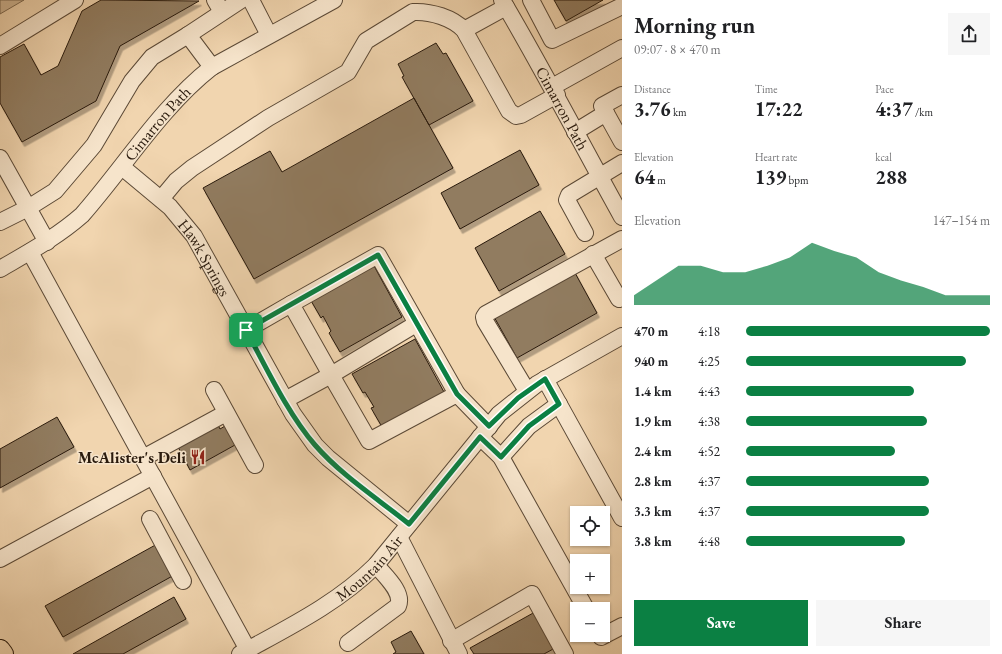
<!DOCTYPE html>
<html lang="en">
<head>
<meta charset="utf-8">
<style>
	body { margin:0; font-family:"EB Garamond",serif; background:#f6f6f6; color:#202124; height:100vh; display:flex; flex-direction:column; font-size:15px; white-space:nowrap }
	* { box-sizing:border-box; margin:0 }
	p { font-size:13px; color:#757577 }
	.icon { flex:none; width:22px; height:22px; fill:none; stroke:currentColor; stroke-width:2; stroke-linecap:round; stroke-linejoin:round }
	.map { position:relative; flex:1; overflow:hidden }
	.sheet { display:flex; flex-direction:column; background:#fff; width:380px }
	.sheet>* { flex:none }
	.tools { position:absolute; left:570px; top:506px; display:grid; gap:8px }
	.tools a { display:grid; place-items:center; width:40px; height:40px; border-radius:0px; background:#fff; box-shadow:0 1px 3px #0004; font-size:20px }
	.pin { position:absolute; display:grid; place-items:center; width:34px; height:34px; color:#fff; margin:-17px; border-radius:8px; box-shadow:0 2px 6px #0006 }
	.round { display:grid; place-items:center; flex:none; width:42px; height:42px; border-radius:0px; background:#f6f6f6 }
	.head { display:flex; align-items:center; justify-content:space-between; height:68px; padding:0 12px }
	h1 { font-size:22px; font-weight:700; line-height:30px }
	.metrics { display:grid; grid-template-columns:repeat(3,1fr); gap:6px; height:68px; padding:4px 12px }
	.metrics div { display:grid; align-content:center }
	.metrics b { font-size:20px; font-weight:700 }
	.metrics small { font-size:11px; font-weight:400 }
	.metrics p { font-size:11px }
	.chart { height:112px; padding:8px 12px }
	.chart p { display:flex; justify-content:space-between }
	.chart svg { width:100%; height:72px; margin-top:4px; fill:#0b8043; opacity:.7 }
	.primary-button { display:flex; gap:8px; margin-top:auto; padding:8px 12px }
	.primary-button a { flex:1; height:46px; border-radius:0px; background:#0b8043; color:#fff; font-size:16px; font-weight:700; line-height:46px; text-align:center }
	.primary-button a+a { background:#f6f6f6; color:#202124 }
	ul { padding:0 12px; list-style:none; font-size:13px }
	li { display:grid; grid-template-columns:64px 48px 1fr; align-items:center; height:30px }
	li i { height:10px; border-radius:5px; background:#0b8043 }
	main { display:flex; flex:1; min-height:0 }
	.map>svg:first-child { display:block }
	.green { fill:#cfb593; stroke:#7c6850 }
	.building { fill:#917b61; stroke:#291a0d; filter:url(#shadow) }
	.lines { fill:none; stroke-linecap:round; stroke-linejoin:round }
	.minor-casing { stroke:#5b4936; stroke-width:18 }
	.major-casing { stroke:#291a0d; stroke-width:22 }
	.minor { stroke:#f6e4cb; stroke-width:16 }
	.major { stroke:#f1d5af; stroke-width:20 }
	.route-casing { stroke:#fff; stroke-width:8 }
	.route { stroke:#0b8043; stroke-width:5 }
	.labels { text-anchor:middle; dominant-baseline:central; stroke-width:3; stroke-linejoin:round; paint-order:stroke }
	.street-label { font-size:16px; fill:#291a0d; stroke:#f6e4cb }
	.poi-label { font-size:16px; font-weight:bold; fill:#291a0d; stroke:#f6e4cb; text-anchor:end }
</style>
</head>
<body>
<main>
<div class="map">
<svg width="622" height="654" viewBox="0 0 622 654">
	<defs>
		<filter id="shadow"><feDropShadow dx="2.5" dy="4.5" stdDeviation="0" flood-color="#0004"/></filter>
	</defs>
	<rect width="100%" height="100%" fill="#f1d5af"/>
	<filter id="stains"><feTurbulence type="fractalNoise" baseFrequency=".005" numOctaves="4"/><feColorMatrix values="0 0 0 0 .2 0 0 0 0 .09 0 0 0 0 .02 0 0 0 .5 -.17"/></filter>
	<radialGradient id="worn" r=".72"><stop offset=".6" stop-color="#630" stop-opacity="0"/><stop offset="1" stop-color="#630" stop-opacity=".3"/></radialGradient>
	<path class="green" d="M0,0h24l-24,14z"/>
	<path class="building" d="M101,0l98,1 -79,45 -24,55 -74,41 -22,-39v-46l24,-13 17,31 17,-9 24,-55z
		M554,0h49l-37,21z
		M436,43l7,11 3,-1 27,48 -44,24 -27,-48 2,-1 -6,-12z
		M414,98l39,70 -199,111 -51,-91 67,-37 12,21z
		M520,150l19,35 -79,44 -19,-36z
		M540,211l25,43 -66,37 -24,-43z
		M373,264l29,53 -62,35 -11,-19 2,-2 -8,-15 -2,2 -11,-19z
		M574,271l23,42 -80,45 -24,-43z
		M415,339l29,53 -62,35 -11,-19 3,-1 -9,-15 -2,1 -11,-19z
		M57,417l17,30 -74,41v-39z
		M217,423l3,6 5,-3 10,19 -45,25 -13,-25z
		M159,543l17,31 -113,63 -18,-31z
		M174,597l12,22 -63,35h-50z
		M535,612l20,36 -11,6h-70l-4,-6z
		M411,631l13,23h-31l3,-2 -5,-10z"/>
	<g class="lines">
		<defs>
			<g id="minor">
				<path d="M215,0l7,12"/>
				<path d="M251,0l18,35"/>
				<path id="s1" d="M502,0c42,71 80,145 120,217"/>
				<path d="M531,0l21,40 70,-34"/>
				<path d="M464,30l42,-23"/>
				<path d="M0,46l75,-46"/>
				<path d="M212,67l-24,-32 53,-35"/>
				<path d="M552,87l70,-39"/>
				<path d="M622,95l-20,11 20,36"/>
				<path d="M575,132l31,-19"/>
				<path d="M0,158l28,50 -28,14"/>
				<path id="s2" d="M122,167l48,40 24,29 99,178 22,31 13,13 81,66"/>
				<path d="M161,199l15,-18 16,-13 76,-50 80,-46 18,-31 47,-29c18,-1 40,6 51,18l45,81 7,5 5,-1 36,-20"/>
				<path d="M585,233l-18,-33 2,-5 53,-32"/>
				<path d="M47,242l-19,-34 27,-17 39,-46 38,-64 20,-24 36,-22"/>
				<path d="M30,252l218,398"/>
				<path d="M593,254l26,45"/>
				<path id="s3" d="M0,269c29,-17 57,-32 82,-54 43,-49 79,-108 130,-148l122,-67"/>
				<path d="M416,324l-85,51 -40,-71 87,-49 79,139"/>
				<path d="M246,330l45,-26"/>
				<path d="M545,379l77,139"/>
				<path d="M214,390l41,75"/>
				<path d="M527,391l-42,-70 -1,-4 2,-3 136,-75"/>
				<path d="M285,400l46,-25 38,66 88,-47 32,33"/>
				<path d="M480,437l21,20 85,152"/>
				<path d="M501,457l28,-31 30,-22"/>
				<path d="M143,458l83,-45"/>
				<path d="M150,519l33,62"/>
				<path d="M399,537l60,117"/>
				<path d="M0,559l153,-83"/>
				<path d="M600,635l1,2 21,-11"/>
				<path d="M451,641l81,-47 33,60"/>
				<path d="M348,643l50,-37c6,-14 -14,-31 -22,-41"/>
				<path id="s4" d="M240,654c47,-26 97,-50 136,-89l123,-151 38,-30 85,-48"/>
			</g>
			<path id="major" d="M0,650l3,4"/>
		</defs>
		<use href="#minor" class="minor-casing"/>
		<use href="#major" class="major-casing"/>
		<use href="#minor" class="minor"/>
		<use href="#major" class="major"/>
	</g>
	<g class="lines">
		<defs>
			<path id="route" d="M378,255l79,139 32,32 29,-28 27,-19 14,25 -30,22 -28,31 -21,-20 -71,87c-31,-25 -68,-49 -94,-79 -27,-31 -49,-78 -69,-115z"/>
		</defs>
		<use href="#route" class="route-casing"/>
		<use href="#route" class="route"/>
	</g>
	<defs>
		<symbol id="restaurant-bare" viewBox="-9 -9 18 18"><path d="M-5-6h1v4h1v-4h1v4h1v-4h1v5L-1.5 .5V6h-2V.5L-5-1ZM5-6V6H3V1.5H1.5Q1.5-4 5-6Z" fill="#8f2418" stroke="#f6e4cb" stroke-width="2.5" paint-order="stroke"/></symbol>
	</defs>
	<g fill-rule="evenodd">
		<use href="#restaurant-bare" x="187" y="446" width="22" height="22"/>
	</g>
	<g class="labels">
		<g class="street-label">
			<text stroke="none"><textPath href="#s1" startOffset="124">Cimarron Path</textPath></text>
			<text stroke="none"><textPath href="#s3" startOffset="217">Cimarron Path</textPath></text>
			<text stroke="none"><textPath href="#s2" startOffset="124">Hawk Springs</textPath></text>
			<text stroke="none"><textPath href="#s4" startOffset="156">Mountain Air</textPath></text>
		</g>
		<g class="poi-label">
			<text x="186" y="457">McAlister's Deli</text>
		</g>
	</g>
	<rect width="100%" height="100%" filter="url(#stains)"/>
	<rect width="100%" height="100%" fill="url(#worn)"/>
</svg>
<div class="tools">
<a><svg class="icon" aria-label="locate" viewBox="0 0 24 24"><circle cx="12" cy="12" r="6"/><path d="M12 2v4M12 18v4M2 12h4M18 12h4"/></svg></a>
<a>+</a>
<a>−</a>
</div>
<div class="pin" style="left:246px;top:330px;background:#1e9e55"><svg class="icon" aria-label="arrive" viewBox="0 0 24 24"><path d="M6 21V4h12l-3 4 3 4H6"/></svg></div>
</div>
<section class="sheet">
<div class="head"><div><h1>Morning run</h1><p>09:07 · 8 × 470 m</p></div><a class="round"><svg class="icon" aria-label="share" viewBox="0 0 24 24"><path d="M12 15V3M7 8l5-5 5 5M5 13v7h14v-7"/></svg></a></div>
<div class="metrics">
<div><p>Distance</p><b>3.76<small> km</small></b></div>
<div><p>Time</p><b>17:22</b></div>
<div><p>Pace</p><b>4:37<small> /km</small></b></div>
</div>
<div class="metrics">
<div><p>Elevation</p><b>64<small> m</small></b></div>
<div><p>Heart rate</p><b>139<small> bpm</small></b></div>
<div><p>kcal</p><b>288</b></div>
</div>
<div class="chart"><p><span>Elevation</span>147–154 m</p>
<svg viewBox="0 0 160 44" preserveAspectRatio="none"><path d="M0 44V38L10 29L20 20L30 20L40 24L50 24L60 20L70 15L80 6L90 11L100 15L110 24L120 29L130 33L140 38L150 38L160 38V44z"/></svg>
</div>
<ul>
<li><b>470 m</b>4:18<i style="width:100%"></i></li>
<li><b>940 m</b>4:25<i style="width:90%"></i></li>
<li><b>1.4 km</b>4:43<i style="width:69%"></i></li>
<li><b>1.9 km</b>4:38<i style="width:74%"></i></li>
<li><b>2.4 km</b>4:52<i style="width:61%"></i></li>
<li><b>2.8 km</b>4:37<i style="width:75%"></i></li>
<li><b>3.3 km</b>4:37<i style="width:75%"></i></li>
<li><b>3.8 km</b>4:48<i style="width:65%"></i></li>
</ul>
<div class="primary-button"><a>Save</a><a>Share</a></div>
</section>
</main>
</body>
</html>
